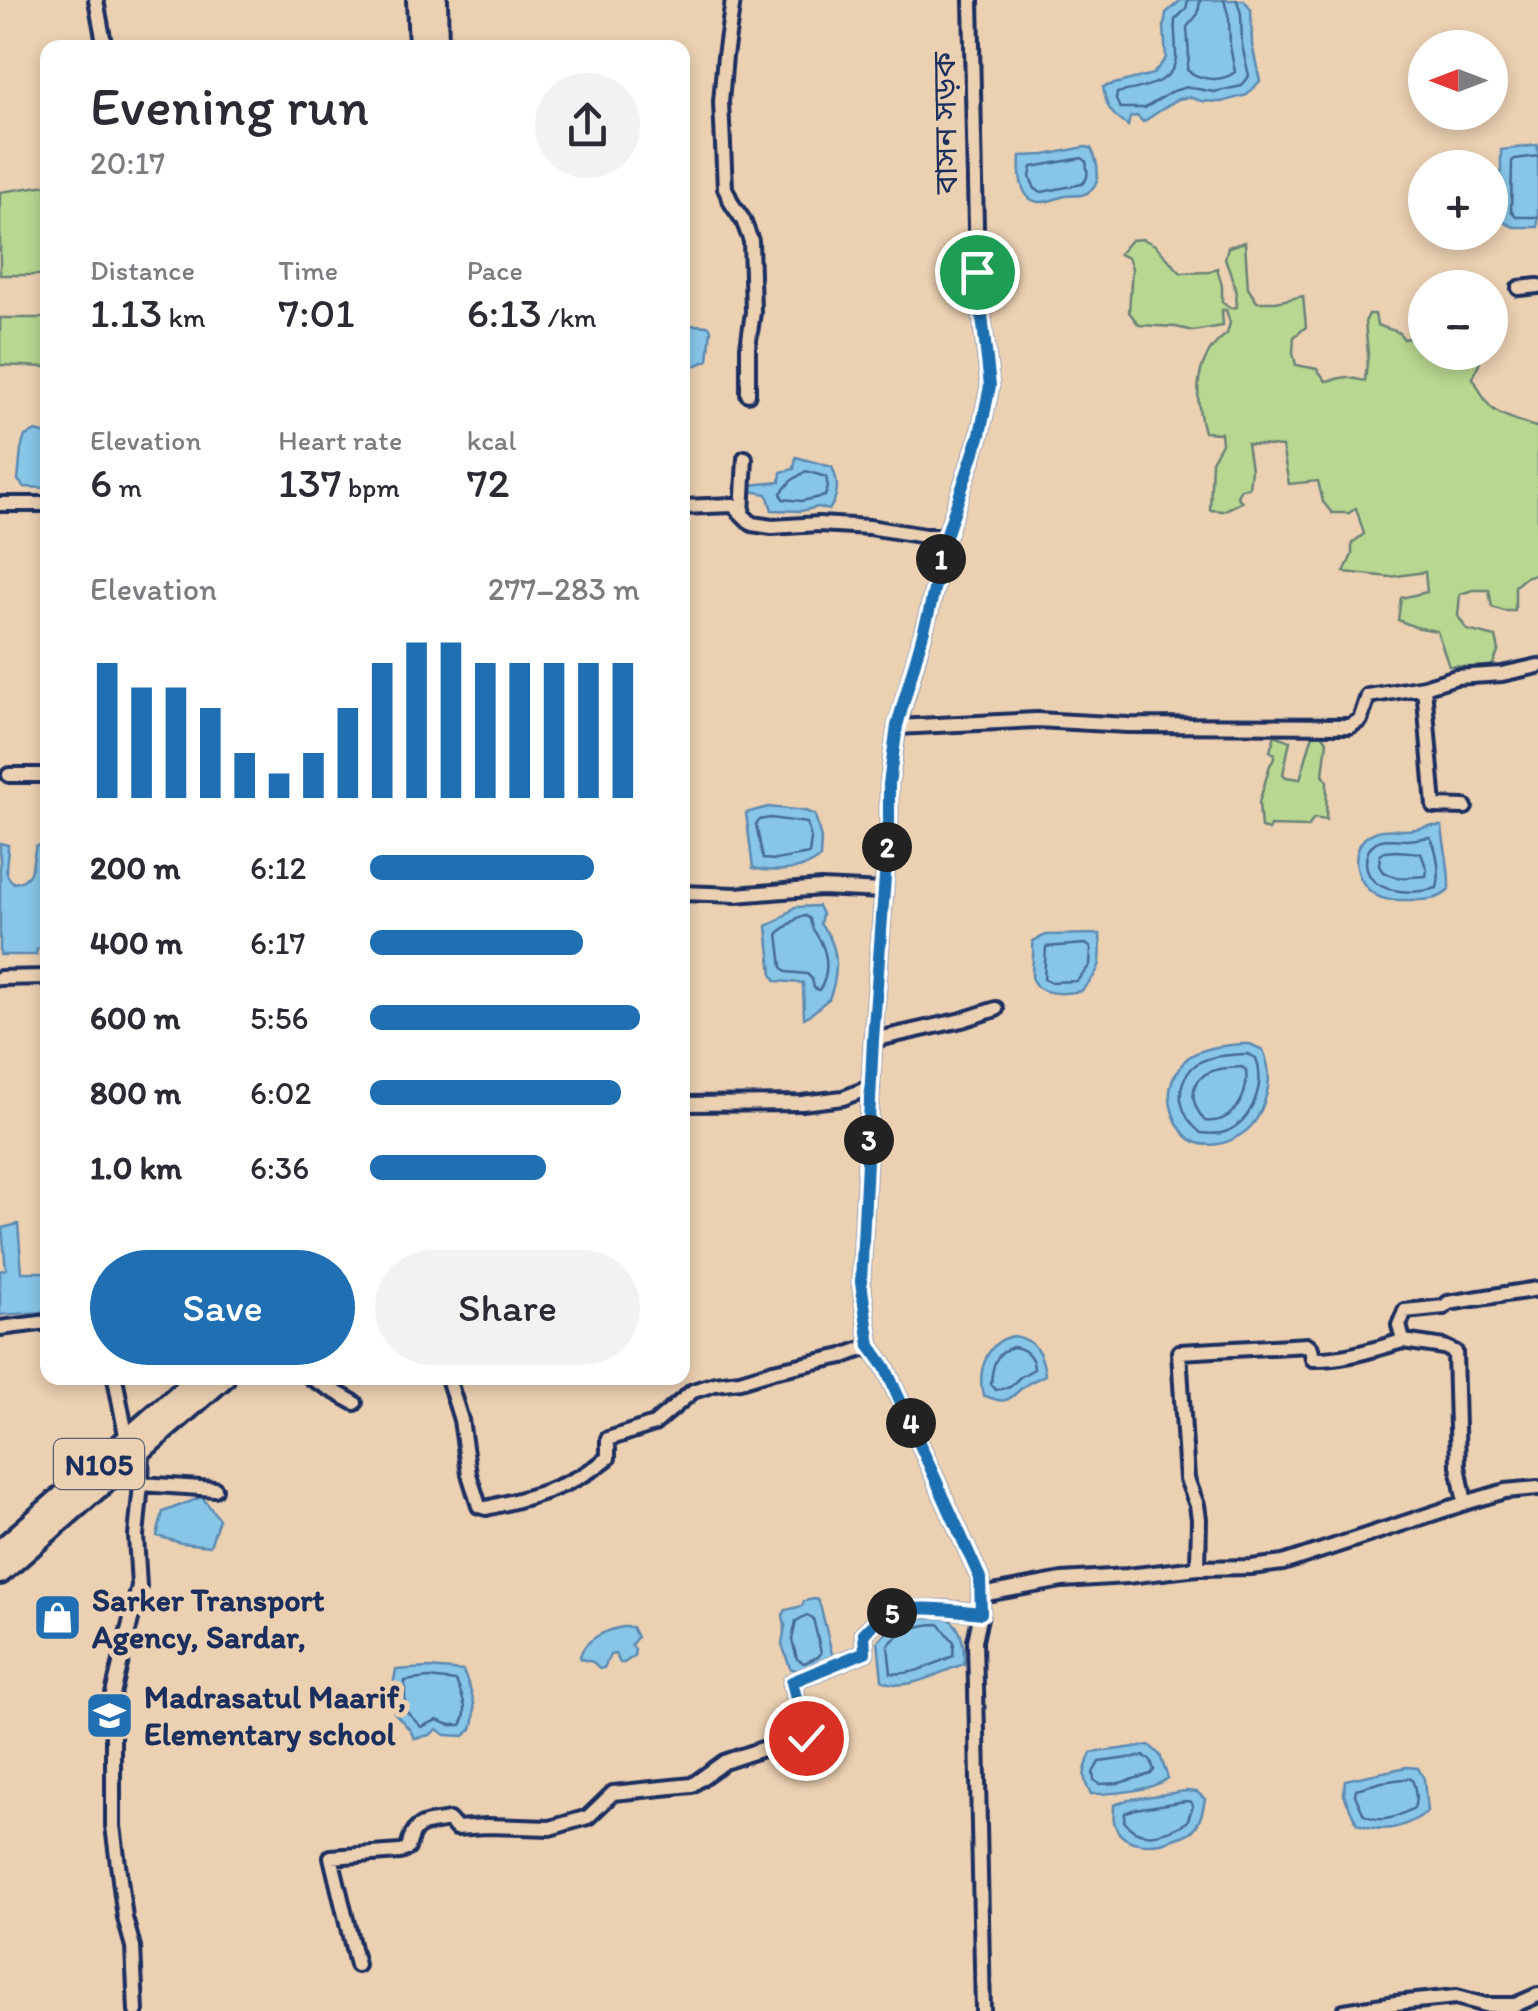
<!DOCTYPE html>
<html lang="en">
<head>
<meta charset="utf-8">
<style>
	body { margin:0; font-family:Itim,"Noto Sans Bengali",sans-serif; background:#f2f2f3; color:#2b2b33; height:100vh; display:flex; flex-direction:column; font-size:38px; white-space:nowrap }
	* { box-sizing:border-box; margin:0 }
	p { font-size:32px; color:#7c7c81 }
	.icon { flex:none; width:55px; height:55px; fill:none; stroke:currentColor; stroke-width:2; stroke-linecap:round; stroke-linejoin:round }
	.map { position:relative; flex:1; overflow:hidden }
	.drawer { position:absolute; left:40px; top:40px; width:650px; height:1345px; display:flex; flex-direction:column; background:#fff; border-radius:20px; box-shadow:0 5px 15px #0003 }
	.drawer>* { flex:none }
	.needle { width:65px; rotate:270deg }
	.buttons { position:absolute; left:1408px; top:30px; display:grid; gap:20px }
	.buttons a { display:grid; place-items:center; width:100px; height:100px; border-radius:50%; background:#fff; box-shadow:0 5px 15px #0003; font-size:50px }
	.pin { position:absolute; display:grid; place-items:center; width:85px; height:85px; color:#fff; margin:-42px; border:5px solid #fff; border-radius:50%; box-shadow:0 2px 10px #0007 }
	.km { position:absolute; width:50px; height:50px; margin:-25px; border-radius:50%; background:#222; color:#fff; font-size:28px; line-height:50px; text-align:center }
	.round { display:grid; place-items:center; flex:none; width:105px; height:105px; border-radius:52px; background:#f2f2f3 }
	.summary { display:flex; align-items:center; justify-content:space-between; height:170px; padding:0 50px }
	h1 { font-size:55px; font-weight:600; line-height:75px }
	.metrics { display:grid; grid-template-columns:repeat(3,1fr); gap:15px; height:170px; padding:10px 50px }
	.metrics div { display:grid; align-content:center }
	.metrics b { font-size:42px; font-weight:600 }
	.metrics small { font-size:28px; font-weight:400 }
	.metrics p { font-size:28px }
	.chart { height:280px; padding:20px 50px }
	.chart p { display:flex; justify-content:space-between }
	.chart svg { width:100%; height:180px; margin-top:10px; stroke:#1f6fb2; stroke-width:6 }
	.primary-button { display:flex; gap:20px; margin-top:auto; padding:20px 50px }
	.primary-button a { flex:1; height:115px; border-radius:60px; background:#1f6fb2; color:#fff; font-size:40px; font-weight:600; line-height:115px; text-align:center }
	.primary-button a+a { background:#f2f2f3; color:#2b2b33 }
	ul { padding:0 50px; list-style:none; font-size:32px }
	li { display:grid; grid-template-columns:160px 120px 1fr; align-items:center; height:75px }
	li i { height:25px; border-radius:12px; background:#1f6fb2 }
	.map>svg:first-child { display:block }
	.green { fill:#b8d790; stroke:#6a8377; stroke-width:2.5 }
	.water { fill:#88c6e8; stroke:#5c8ab1; stroke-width:2.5 }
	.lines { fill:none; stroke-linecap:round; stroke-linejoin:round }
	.shore { stroke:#476b95; stroke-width:2.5 }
	.minor-casing { stroke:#1b2f5e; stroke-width:20 }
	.highway-casing { stroke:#1b2f5e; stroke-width:28 }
	.minor { stroke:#ebd0b2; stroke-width:12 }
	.highway { stroke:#ebd0b2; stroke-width:20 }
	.route-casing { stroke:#fff; stroke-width:20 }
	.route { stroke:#1f6fb2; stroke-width:12 }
	.labels { text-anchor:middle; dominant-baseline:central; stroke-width:10; stroke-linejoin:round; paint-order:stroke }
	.shield { fill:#ebd0b2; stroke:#595f77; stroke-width:2.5 }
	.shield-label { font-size:30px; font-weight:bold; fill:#1b2f5e }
	.street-label { font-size:32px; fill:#1b2f5e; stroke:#ebd0b2 }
	.poi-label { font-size:32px; font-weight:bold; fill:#1b2f5e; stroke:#ebd0b2; text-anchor:start }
</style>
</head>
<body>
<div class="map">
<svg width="1538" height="2011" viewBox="0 0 1538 2011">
	<rect width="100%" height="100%" fill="#ebd0b2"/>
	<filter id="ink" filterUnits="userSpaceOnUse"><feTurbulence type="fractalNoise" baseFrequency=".01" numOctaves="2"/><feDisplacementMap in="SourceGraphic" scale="20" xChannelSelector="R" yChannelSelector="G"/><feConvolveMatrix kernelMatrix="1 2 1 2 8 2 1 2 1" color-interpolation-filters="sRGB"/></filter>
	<g filter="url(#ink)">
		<path class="green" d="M47,185v90h-47v-83z
			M1143,239l12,6 26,28 28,-1 8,-4 5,18v16l8,6 7,-1c0,-19 -6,-32 -12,-49l3,-11 17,-5 3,46 9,14h19l27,-6 3,31 -12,10 -1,16 3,12 21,4 9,12 20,-4 19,4 3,-27 -3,-32 4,-8h6l2,11 21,7 6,7 21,-5v18l56,1 1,3 -9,22c6,10 13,28 24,34 4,3 32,13 39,15l2,-2v150l-11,1 -12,10v25h-11l-12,-4 -3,-17h-16l-13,4 -2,22 9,14 29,7 3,13 -8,18 -42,-2 -12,-35 -22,-4 -17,-7 3,-22 26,-6 -2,-20 -35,5 -46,-5 8,-17v-12l12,-9 -8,-26 -7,5h-17l-9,-11 -5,-21 -29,3 -7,-37 -35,-3 4,25 -2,19 -8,1 -4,7 5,6 -19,9 -13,-1 2,-49 10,-18 -1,-10 -17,-1c-10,-35 -10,-75 23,-98l3,-11 -4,-13h-4l1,16 -30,5 -17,-4 -37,-2 -10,-13 3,-44 -4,-10 -9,-4 12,-14z
			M0,318h47v49l-47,-2z
			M1313,734h9l5,7 -4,34 4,6 -1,39 -12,-2 -6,9 -38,-1 -1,4 -8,-2 -2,-25 11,-38 3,-4 2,-7 -5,-3 5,-16 15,6 -7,33 3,3 14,2z"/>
		<path class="water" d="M1181,0h63l7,9 1,36 8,36 -13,14 -26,7 -20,-1 -12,-4 -11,2 -35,23 -6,-6 -7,1 -2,9c-18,-13 -21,-17 -25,-39l50,-13 13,-16 -2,-31 2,-14z
			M1538,145v82h-24l-13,-6v-71z
			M1085,147l6,1c8,16 13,42 -10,47 -5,1 -11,0 -16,1 -8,2 -16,6 -24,6 -22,0 -22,-30 -21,-46l25,-1z
			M694,325l15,1 2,4 -3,30 -11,5 -14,1v-38z
			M36,431l11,3v54l-23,-1 -6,-7 3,-31 4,-13z
			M796,457l36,10c7,16 7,28 -3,43l-11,-3 -17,4 -29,-1 -5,-16 -17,-3v-6l30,-3 1,-10 13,-3z
			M768,807l37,4 10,4 6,24 -1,19c-15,13 -48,15 -67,10l-7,-55z
			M1429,826h13c2,22 8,41 7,64 -10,10 -22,10 -36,10 -10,0 -21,1 -31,-2 -27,-9 -38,-54 -7,-66 10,-4 20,-2 31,-2 7,0 15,-2 23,-4z
			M0,843l8,2c1,14 -8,28 6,38 22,-4 17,-20 22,-37l11,-2v104l-10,1 -1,6h-36z
			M818,906l4,8 -2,10c20,21 19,50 9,75 -10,6 -14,15 -25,19l-1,-35 -27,-2 -4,-7 -5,-48 12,-6 16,-13z
			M1100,934c2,29 2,36 -19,57 -15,3 -48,6 -49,-16 0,-11 2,-22 1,-34l13,-6z
			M1242,1044h8l13,6c9,22 7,39 -2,60 -6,14 -13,21 -26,28 -10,6 -27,9 -38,5 -20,-8 -32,-41 -25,-61 1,-5 5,-9 8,-13 3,-6 3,-8 9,-12 16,-10 35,-11 53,-13z
			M18,1224l4,48h24l1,35 -5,5 -42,3v-44l6,-2 -4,-41z
			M1014,1336c22,4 29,19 31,39 -5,3 -11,5 -16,8 -21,12 -15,25 -46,12 -6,-24 4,-55 31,-59z
			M202,1497l17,22 -9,27 -29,-3 -24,-7 6,-24z
			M814,1599l4,1 3,8 13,54c-17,6 -27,14 -44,6l-8,-24 3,-18 -2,-11 3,-5 16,-4 2,-5z
			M936,1614c25,4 29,28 28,50 -24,7 -58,30 -82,16l-4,-39c15,-17 36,-25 58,-27z
			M623,1627h9l5,10 -6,8 4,4 -1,7 -10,7h-4l-5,-9 -5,1 -6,13 -5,1 -6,-7 -12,-3 -1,-3c5,-17 26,-26 43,-29z
			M428,1668l35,3c8,20 16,36 9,58l-8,7 -19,-1 -8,-6 -7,6 -16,3 -4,-8 -16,-18v-32l2,-10z
			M1149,1745l11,10 8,23c-17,13 -56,16 -77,16 -10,-16 -7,-24 0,-41z
			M1407,1767l11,1 6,11 3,33c-24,17 -43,21 -70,12l-13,-29 1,-15z
			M1186,1791l11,1 8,7c-2,10 -4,22 -11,30 -5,5 -14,8 -21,10 -19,8 -54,9 -59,-18 -1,-5 0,-10 0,-16l18,-6z"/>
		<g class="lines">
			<path class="shore" d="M1188,0l-2,9 -11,11c-1,12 1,23 1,35 0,30 -37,33 -59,38l-1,7 4,8h25l28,-17 14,-4 27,5 28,-6 7,-10 -7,-31 -1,-31 -4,-14
				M1200,0l-2,14 -11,13 2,30 -2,13c13,10 34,13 48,2l-5,-26 -1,-28 -5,-18
				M1538,156l-23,3 -3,2 -1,50 5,6h22
				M1082,158l4,3c1,9 4,17 -4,23l-40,8 -7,-3 -5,-12 2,-10z
				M806,471l20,6 2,10 -3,9 -24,5 -18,-2 -2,-6 10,-12z
				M770,818l37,5 4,16 -2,15 -33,6 -13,-1 -7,-35 3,-4z
				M1430,837c7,11 11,37 7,51 -23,6 -70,8 -71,-26 0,-8 3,-15 10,-20 9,-5 20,-2 31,-2 7,0 15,-2 23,-3z
				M1396,851l25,2 6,17 -1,6 -28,2 -15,-6 -4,-6 1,-11 5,-3z
				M806,916l4,3c1,10 6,14 11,23 7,15 8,35 -2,48l-5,-2 -2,-9 -5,-5 -21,-2 -4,-5 -4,-34 21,-16z
				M1086,944l5,4 -1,17 -13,16 -26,1 -7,-3 2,-32z
				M1247,1054l9,4c10,27 -4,64 -31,74 -8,3 -16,2 -24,1 -20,-16 -29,-44 -9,-65 12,-13 39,-13 55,-14z
				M1242,1067l4,3c3,26 -12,54 -41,51 -11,-13 -18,-31 -3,-44 9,-9 28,-9 40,-10z
				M1013,1347c12,1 21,10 21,22l-14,8 -10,10 -14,3 -5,-6c1,-16 4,-33 22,-37z
				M807,1615l6,3 8,35 -3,4 -14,6 -7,-4 -5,-19 4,-19z
				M939,1624l15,18 -1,14c-20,8 -40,20 -62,17l-3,-27c10,-15 33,-22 51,-22z
				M428,1678l28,3c6,15 14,30 5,44h-11l-13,-5 -16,7 -16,-17v-29z
				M1144,1756l7,5 3,9 -3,4 -32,9 -20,1 -5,-4 -1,-7 6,-11z
				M1410,1778c6,5 7,23 4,30 -17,9 -32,16 -50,7l-9,-20 1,-6 26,-7z
				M1186,1801l5,1 2,4 -6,16c-20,12 -48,21 -63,-1l1,-8 10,-4z"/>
			<defs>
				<path id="minor" d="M96,0l9,48
					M733,0l-8,56 -4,46 4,86 7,16 11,16 8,21 2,71 -5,35v47
					M971,0l6,273 13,113 -10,48 -34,102 -17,76 -32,115 -8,57v38l-16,218 -12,242 9,64 15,21 95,211 1,35 -6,28 8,370
					M1519,288l19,-2
					M0,504h48
					M682,507l51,-2 19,19 20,3 47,-3 50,3 56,9h21
					M742,514l3,-56
					M1424,687l10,119 31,1
					M897,727l140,-7 91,5 222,1 10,-6 8,-24 56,-9 32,-10 46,-3 36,-8
					M9,775h39
					M682,893l54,2 85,-7 62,3
					M0,978l48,-1
					M873,1040l89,-20 34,-11
					M682,1104l120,-1 41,-5 28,-11
					M0,1328l48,-6
					M115,1378l12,62
					M311,1378l44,25
					M448,1378l13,42 8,54 10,32 7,2c43,-10 87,-21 122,-50v-19l46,-15 39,-33 22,-7 25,-3 33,-10 70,-15 27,-10
					M141,1484l74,5
					M1465,1503l-7,-37 -3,-114 -11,-5 -41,-6 -4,-16 6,-14 39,-4 4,-4 90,-14
					M1198,1568l1,-49 -2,-14 -10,-26 -8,-127 129,-7 3,3 2,11c31,1 61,-10 90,-18
					M981,1595l81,-15 65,-4 71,-8 53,-1 32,-4 182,-60 40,-12 33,-3
					M357,1965l-26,-108 69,-5 8,-4c6,-28 16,-23 41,-28l7,8 31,-2 63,2 38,-11 25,-24 79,-8 32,-23 56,-19 26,-5 -14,-56 73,-30 -1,-19c6,-5 12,-13 19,-17 18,-12 75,-6 98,-3
					M136,2011l-3,-64 -8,-29 -12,-92v-132l26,-108 -3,-50 5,-52 1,-35
					M1344,2011l52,-8 60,-6 30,8h29l23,-10"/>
				<path id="highway" d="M418,0l2,48
					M436,0l1,48
					M0,1551l198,-173
					M0,1573l223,-195"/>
			</defs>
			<use href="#minor" class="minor-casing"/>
			<use href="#highway" class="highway-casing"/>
			<use href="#minor" class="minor"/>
			<use href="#highway" class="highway"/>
		</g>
	</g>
	<g class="lines" filter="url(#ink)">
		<defs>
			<path id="route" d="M806,1738l-14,-56 73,-30 -1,-19c6,-5 12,-13 19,-17 20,-13 73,-6 98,-3l-1,-35 -95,-211 -15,-21 -9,-64 12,-242 16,-218v-38l8,-58 32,-114 17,-76 34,-102 10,-48 -13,-114"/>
		</defs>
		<use href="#route" class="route-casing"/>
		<use href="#route" class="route"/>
	</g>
	<defs>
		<symbol id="shop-square" viewBox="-11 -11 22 22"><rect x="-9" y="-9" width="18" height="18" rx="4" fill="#1f6fb2" stroke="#ebd0b2"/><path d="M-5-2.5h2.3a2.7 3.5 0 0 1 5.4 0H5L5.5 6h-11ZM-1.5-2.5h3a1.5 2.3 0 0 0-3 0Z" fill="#fff"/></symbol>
		<symbol id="school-square" viewBox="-11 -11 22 22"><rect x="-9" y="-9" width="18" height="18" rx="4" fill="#1f6fb2" stroke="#ebd0b2"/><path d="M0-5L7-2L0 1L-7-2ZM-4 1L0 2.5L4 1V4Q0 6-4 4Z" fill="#fff"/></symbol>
	</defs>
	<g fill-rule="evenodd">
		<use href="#shop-square" x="30" y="1590" width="55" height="55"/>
		<use href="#school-square" x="82" y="1688" width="55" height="55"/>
	</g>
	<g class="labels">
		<rect class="shield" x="54" y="1439" width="90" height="50" rx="8"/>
		<g class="shield-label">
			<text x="99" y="1464">N105</text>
		</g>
		<g class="street-label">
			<text transform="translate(945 123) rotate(-91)">বাসন সড়ক</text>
		</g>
		<g class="poi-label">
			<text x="92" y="1600">Sarker Transport<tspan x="92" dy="37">Agency, Sardar,</tspan></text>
			<text x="144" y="1697">Madrasatul Maarif,<tspan x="144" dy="37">Elementary school</tspan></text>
		</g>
	</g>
</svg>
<div class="buttons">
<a><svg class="needle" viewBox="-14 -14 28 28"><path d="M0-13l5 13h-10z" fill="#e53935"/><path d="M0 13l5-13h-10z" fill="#7c7c81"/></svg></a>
<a>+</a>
<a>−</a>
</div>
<div class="pin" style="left:977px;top:272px;background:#1e9e55"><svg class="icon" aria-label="arrive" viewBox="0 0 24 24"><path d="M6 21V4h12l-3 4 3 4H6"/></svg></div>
<div class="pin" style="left:806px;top:1738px;background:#d93025"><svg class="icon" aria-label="check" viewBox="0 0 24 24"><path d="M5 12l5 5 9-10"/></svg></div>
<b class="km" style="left:941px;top:559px">1</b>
<b class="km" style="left:887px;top:847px">2</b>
<b class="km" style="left:869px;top:1140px">3</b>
<b class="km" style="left:911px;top:1423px">4</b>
<b class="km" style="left:892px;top:1613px">5</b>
<section class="drawer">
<div class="summary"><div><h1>Evening run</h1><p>20:17</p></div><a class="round"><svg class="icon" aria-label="share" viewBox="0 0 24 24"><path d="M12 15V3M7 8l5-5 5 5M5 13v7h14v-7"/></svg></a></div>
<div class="metrics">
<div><p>Distance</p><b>1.13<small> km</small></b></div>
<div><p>Time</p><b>7:01</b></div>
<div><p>Pace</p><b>6:13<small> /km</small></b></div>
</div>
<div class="metrics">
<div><p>Elevation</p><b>6<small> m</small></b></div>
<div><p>Heart rate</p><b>137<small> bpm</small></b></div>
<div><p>kcal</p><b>72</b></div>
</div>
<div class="chart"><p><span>Elevation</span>277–283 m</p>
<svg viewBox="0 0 160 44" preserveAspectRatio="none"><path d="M5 44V11M15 44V17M25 44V17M35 44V22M45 44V33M55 44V38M65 44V33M75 44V22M85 44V11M95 44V6M105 44V6M115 44V11M125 44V11M135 44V11M145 44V11M155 44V11"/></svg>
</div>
<ul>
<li><b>200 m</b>6:12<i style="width:83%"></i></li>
<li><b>400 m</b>6:17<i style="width:79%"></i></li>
<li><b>600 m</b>5:56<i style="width:100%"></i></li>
<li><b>800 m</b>6:02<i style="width:93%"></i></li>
<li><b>1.0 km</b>6:36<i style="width:65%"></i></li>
</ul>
<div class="primary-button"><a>Save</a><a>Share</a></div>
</section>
</div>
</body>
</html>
